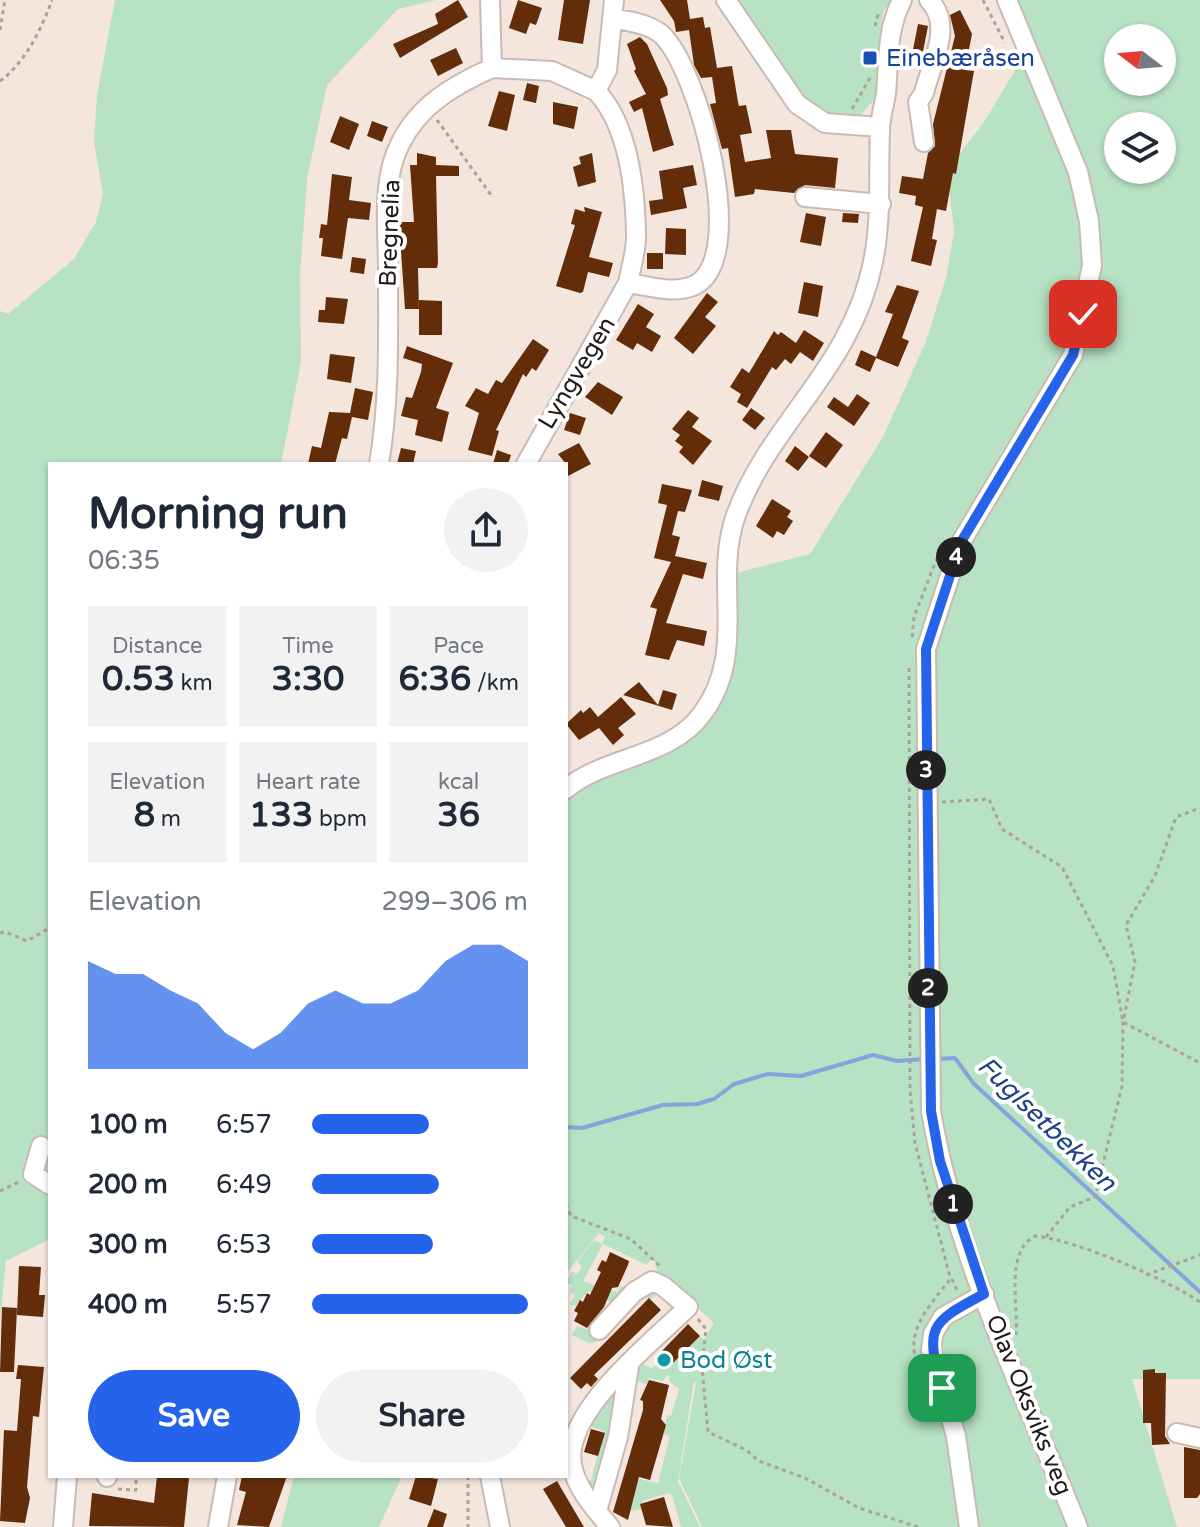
<!DOCTYPE html>
<html lang="en">
<head>
<meta charset="utf-8">
<style>
	body { margin:0; font-family:"Varela Round",sans-serif; background:#f2f2f3; color:#1f2937; height:100vh; display:flex; flex-direction:column; font-size:30px; white-space:nowrap }
	* { box-sizing:border-box; margin:0 }
	p { font-size:26px; color:#747a83 }
	.icon { flex:none; width:44px; height:44px; fill:none; stroke:currentColor; stroke-width:2; stroke-linecap:round; stroke-linejoin:round }
	.map { position:relative; flex:1; overflow:hidden }
	.details { position:absolute; left:48px; top:462px; width:520px; height:1016px; display:flex; flex-direction:column; background:#fff; border-radius:0px; box-shadow:0 2px 6px #0004 }
	.details>* { flex:none }
	.needle { width:52px; rotate:286deg }
	.buttons { position:absolute; left:1104px; top:24px; display:grid; gap:16px }
	.buttons a { display:grid; place-items:center; width:72px; height:72px; border-radius:50%; background:#fff; box-shadow:0 2px 6px #0004; font-size:40px }
	.pin { position:absolute; display:grid; place-items:center; width:68px; height:68px; color:#fff; margin:-34px; border-radius:16px; box-shadow:0 4px 12px #0006 }
	.km { position:absolute; width:40px; height:40px; margin:-20px; border-radius:50%; background:#222; color:#fff; font-size:22px; line-height:40px; text-align:center }
	.round { display:grid; place-items:center; flex:none; width:84px; height:84px; border-radius:42px; background:#f2f2f3 }
	.overview { display:flex; align-items:center; justify-content:space-between; height:136px; padding:0 40px }
	h1 { font-size:44px; font-weight:700; line-height:60px }
	.metrics { display:grid; grid-template-columns:repeat(3,1fr); gap:12px; height:136px; padding:8px 40px }
	.metrics div { display:grid; align-content:center; border-radius:0px; background:#f2f2f3; text-align:center }
	.metrics b { font-size:34px; font-weight:700 }
	.metrics small { font-size:22px; font-weight:400 }
	.metrics p { font-size:22px }
	.chart { height:224px; padding:16px 40px }
	.chart p { display:flex; justify-content:space-between }
	.chart svg { width:100%; height:144px; margin-top:8px; fill:#2563eb; opacity:.7 }
	.button { display:flex; gap:16px; margin-top:auto; padding:16px 40px }
	.button a { flex:1; height:92px; border-radius:48px; background:#2563eb; color:#fff; font-size:32px; font-weight:700; line-height:92px; text-align:center }
	.button a+a { background:#f2f2f3; color:#1f2937 }
	ul { padding:0 40px; list-style:none; font-size:26px }
	li { display:grid; grid-template-columns:128px 96px 1fr; align-items:center; height:60px }
	li i { height:20px; border-radius:10px; background:#2563eb }
	.map>svg:first-child { display:block }
	.green { fill:#b7e2c3; fill-rule:evenodd }
	.lines { fill:none; stroke-linecap:round; stroke-linejoin:round }
	.stream { stroke:#85a4dc; stroke-width:4 }
	.building { fill:#622d08 }
	.minor-casing { stroke:#c9bbb4; stroke-width:22 }
	.path { stroke:#ada19b; stroke-width:3; stroke-dasharray:4 4; stroke-linecap:butt }
	.minor { stroke:#fff; stroke-width:18 }
	.route-casing { stroke:#fff; stroke-width:16 }
	.route { stroke:#2563eb; stroke-width:10 }
	.transit-dot { fill:#1a4fb4; stroke:#fff; stroke-width:3 }
	.culture-dot { fill:#0f9aa8; stroke:#fff; stroke-width:3 }
	.labels { text-anchor:middle; dominant-baseline:central; stroke-width:8; stroke-linejoin:round; paint-order:stroke }
	.transit-label { font-size:24px; fill:#164399; stroke:#fff; text-anchor:start }
	.street-label { font-size:24px; fill:#1f1a17; stroke:#fff }
	.culture-label { font-size:24px; fill:#0d838f; stroke:#fff; text-anchor:start }
	.water-label { font-size:26px; font-style:italic; fill:#204386; stroke:#fff }
</style>
</head>
<body>
<div class="map">
<svg width="1200" height="1527" viewBox="0 0 1200 1527">
	<rect width="100%" height="100%" fill="#f4e5dd"/>
	<path class="green" d="M115,0h321l-38,9 -71,76 -20,94 -7,97 1,86 -20,102h-231v775l-44,22 -6,59v-1009l8,3 66,-55 22,-37 7,-27 -9,-55 3,-45z
		M730,0h162l-9,12 -6,85 -18,19 -18,2 -32,-13 -16,-15z
		M1003,0h197v1379h-68l45,148h-475l-23,-49 17,-95 -2,-2 -16,100 22,46h-19l-9,-32 -4,-2 -26,8 2,8 -14,2 9,-32 19,4 12,-47 -6,-2 3,-19 4,1 8,-27 -9,-7 -2,-8 -5,7 -14,-3 -2,6 -15,-4 5,-18 15,6 11,-7 9,3 28,-28 4,4 10,-17 -57,-52 -3,-11 -3,-2 -4,7 -44,-21 -20,37 34,11 4,-6 11,5 -16,13 -28,-13 -13,15 -5,-2 5,-9 -5,-3 2,-7 -6,-2 6,-12 5,3 5,-8 -5,-4 17,-22 8,4 3,-7 -6,-4 -33,41v-497l131,-56c19,-48 47,-96 39,-148l74,-19 73,-117 42,-93 21,-66 8,-46 -7,-62 37,-48 41,-68zM1118,38h44v44h-44zM1118,126h44v44h-44z
		M647,1286l28,15v10l-18,-17 -8,6 -4,-5 5,-6 -54,53 -7,1 -17,-8 5,-9 14,5z
		M618,1382l-4,52 -28,-9z
		M604,1431l9,4 -19,59 -11,-12 8,-2z
		M294,1476h108l-23,51h-98z"/>
	<g class="lines">
		<path class="stream" d="M937,1059l18,-1 19,26 226,208
			M566,1127l16,1 81,-23 34,-1 17,-5 20,-15 34,-10 33,2 72,-21 24,6 28,-2"/>
	</g>
	<path class="building" d="M458,0l10,17 -68,41 -7,-14 45,-20 -3,-10z
		M518,0l24,8 -6,17 -6,-2 -4,11 -17,-6z
		M564,0h26l-7,44 -25,-4z
		M660,0h27l3,19 13,-2 2,11 5,-1 7,41 15,-2 6,36 1,4 7,-1 6,28 -12,2 5,27 26,-4 -5,-28h25l4,24 43,4 -3,30 -30,-3 -11,8 -39,-4 -1,5 -19,3 -7,-49 -6,1 -12,-45 6,-1 -4,-26 -11,1 -7,-13 -5,-35 -13,2 -2,-11z
		M960,10l12,24 -7,36 9,1 -18,103 -3,-1 -7,38 -9,-2 -5,30 5,1 -6,26 -20,-5 12,-54 -8,-2 1,-9 -17,-3 3,-17 21,3 5,-26 7,-7 -2,-22 22,-88 -5,-21z
		M918,24l10,2 -7,36 -10,-2z
		M640,37l7,7 20,44 1,7 -8,4 14,46 -21,7 -11,-44 -8,4 -5,-10 17,-8 -12,-23 2,-2 -9,-25z
		M456,48l7,15 -25,13 -8,-16z
		M527,83l12,3 -3,17 -13,-3z
		M499,91l16,4 -8,36 -19,-5z
		M553,102l25,5 -4,22 -21,-5z
		M340,116l19,8 -10,26 -19,-8z
		M372,121l16,6 -6,15 -15,-6z
		M417,153l19,4v8l23,1v10h-23l2,87 -1,5h-19l1,41h-14l-6,-87h15l-4,-57h7z
		M592,153l4,29 -18,5 -5,-20 8,-3 -2,-7z
		M693,165l4,20 -14,3 4,20 -36,7 -2,-14 14,-2 -4,-28z
		M332,174l20,3 -3,23 22,3 -2,17 -21,-2 -6,41 -21,-3 2,-18h-4l2,-14 6,1z
		M584,207l18,5 -13,45 24,6 -4,14 -21,-5 -5,20 -3,1 -24,-7 19,-61 -4,-1 4,-15 10,3z
		M806,213l20,4 -5,29 -21,-4z
		M843,213l16,1 -1,9 -16,-1z
		M666,228l20,1v26l-21,-1z
		M647,253h16v16h-16z
		M352,257l14,2 -2,15 -14,-2z
		M804,282l19,4 -5,31 -20,-4z
		M897,285l22,6 -17,47 7,3 -11,26 -22,-9 -6,14 -15,-7 6,-15 15,7 17,-43 -8,-2z
		M707,293l11,9 -13,15 11,9 -23,28 -19,-16z
		M326,297l22,2 -4,25 -26,-2 1,-12h6z
		M419,300l23,1v34h-23z
		M638,304l16,10 -8,13 15,9 -9,16 -15,-9 -4,7 -17,-10z
		M804,330l20,13 -11,18 -13,-9 -9,12 -6,-5 -9,11 -4,-3 -25,41 -10,-6 4,-8 -11,-7 12,-19 7,5 25,-42 4,4 3,-3 15,11z
		M533,339l16,11 -13,21 -4,-3 -6,9 -3,-3 -27,56 3,1 -7,25 -24,-6 11,-37 -14,-7 11,-18 12,6 8,-14 6,3z
		M407,346l46,17 -17,45 13,4 -7,30 -27,-7 3,-15 -17,-4 5,-19 6,1 9,-26 1,-8 -19,-6z
		M330,354l25,3 -4,26 -24,-4z
		M598,382l25,15 -11,18 -27,-18z
		M355,388l18,4 -5,28 -16,-3 -5,22 -5,-1 -7,26h-27l4,-18 9,2 8,-36 21,1z
		M857,394l13,9 -16,23 -27,-19 7,-10 14,10z
		M751,408l14,10 -10,12 -13,-10z
		M688,410l11,8 -7,9 20,14 -19,24 -14,-13 4,-5 -8,-6 5,-6 -8,-6z
		M570,413l16,5 -6,17 -16,-5z
		M826,432l17,13 -17,23 -17,-12z
		M579,443l12,21 -25,13v-13l-8,-10z
		M795,446l14,11 -11,14 -13,-10z
		M401,448l15,3 -3,13h-16z
		M497,450l14,5 -3,9h-15z
		M702,480l21,6 -4,15 -21,-5z
		M662,484l30,6 -7,22 -7,-1 -6,24 8,2 -5,19 32,7 -4,16 -20,-5 -17,49 41,8 -3,15 -27,-6 -8,20 -24,-5 12,-46 -7,-2 21,-45 -17,-4 13,-53 -9,-2z
		M772,499l19,12 -4,6 6,4 -9,14 -7,-4 -4,7 -17,-12z
		M639,682l19,23 5,-15 14,4 -5,16 -49,-15z
		M621,697l15,17 -18,14 6,7 -11,10 -14,-17 -20,12 -13,-16 15,-14 2,3 7,-6 8,10z
		M610,1252l19,9 -1,4 -10,22 -6,1 -8,19 -17,21 -13,-7 4,-8 -4,-2 6,-11 3,2 4,-9 3,2 11,-23 -4,-2 5,-10 4,2z
		M19,1266l22,1 -2,28h6l-2,22 -26,-2z
		M649,1298l12,12 -67,65 4,4 -7,8 -4,-4 -6,6 -11,-11z
		M2,1307l15,1 -3,64h-14z
		M688,1324l12,12 -31,31 -9,-14z
		M18,1365l26,2 -5,50 -6,-1 -6,71 3,11 -5,25 -25,-2 4,-91 13,1 4,-52h-5z
		M1155,1369v4h11l-1,63 5,8 -18,1 -1,-22h-8v-53z
		M649,1380l20,5 -8,34 5,6 -16,55 -11,-3 -11,43 -15,-8 30,-102v-9l-3,-1z
		M591,1429l14,4 -7,23 -14,-4z
		M1184,1447l16,3v44l-3,4h-13z
		M157,1476l32,2 -5,49 -95,-1 3,-33 62,10z
		M242,1476h45l-18,51 -32,-2 9,-33 -7,-2z
		M416,1476l22,3 -7,27 -22,-7z
		M557,1481l4,7 23,39h-18l-23,-38z
		M664,1497l9,30 -27,-2 -6,-21z
		M434,1509l13,5 -4,13h-16z"/>
	<g class="lines">
		<defs>
			<path id="minor" d="M726,0l71,104 28,19 55,4
				M1007,0l71,172 11,49 3,44 -19,90 -112,187 -35,107 5,462c24,143 93,282 147,416
				M492,68l60,3 44,20 11,-21 7,-70
				M596,91c32,33 39,97 40,142 1,16 -5,34 -8,50 22,3 46,12 67,2 55,-28 3,-218 -34,-251 -12,-10 -31,-13 -46,-15
				M924,142l-6,-40 6,-9c7,-30 30,-67 5,-93
				M805,197l76,7
				M379,464c11,-65 9,-129 9,-194 0,-41 -7,-89 12,-126 19,-39 54,-59 92,-76l-2,-68
				M526,464l102,-181
				M566,789c39,-33 104,-31 136,-75 47,-63 10,-132 34,-199 34,-93 116,-147 137,-253 9,-44 5,-87 7,-132 0,-12 4,-24 6,-36 3,-33 0,-63 16,-94
				M41,1146l-8,28 17,11
				M599,1330l35,-38 18,-11 11,5 25,21c-35,35 -126,105 -116,158 4,23 23,44 38,62
				M1177,1433l23,5
				M490,1476l10,51
				M107,1477v-1
				M597,1511l21,-74 11,-71
				M63,1527l4,-51
				M218,1527l9,-51
				M969,1527l-13,-91 -25,-86 2,-16 10,-17 41,-23"/>
		</defs>
		<use href="#minor" class="minor-casing"/>
		<path class="path" d="M983,0l22,43
			M875,26l4,-15
			M0,30l5,-30
			M0,81c25,-18 42,-53 52,-81
			M852,109l18,-31
			M437,120l56,78
			M912,637l2,-20 25,-64
			M909,668l1,422 5,53 34,130 8,17
			M942,802l47,-3 13,30 60,38 51,99 10,56 77,41
			M0,933l6,-1 21,9 21,-12 2,-7
			M0,1191l19,-9
			M566,1204l5,12 60,23 31,29
			M1046,1237l24,-30 25,-10 27,-111 1,-64 12,-60 -9,-37 29,-49 21,-59 24,-9
			M1146,1275l54,-20
			M698,1319l8,10 -4,38 6,65 38,18 13,11 46,17 54,30 59,19
			M1016,1335c3,-27 -12,-86 20,-99 42,5 128,42 164,66
			M918,1369c-14,-40 10,-60 33,-91
			M468,1476v51
			M118,1489l18,1v-14"/>
		<use href="#minor" class="minor"/>
	</g>
	<g class="lines">
		<defs>
			<path id="route" d="M942,1388c-17,-61 -13,-65 42,-94l-44,-133 -9,-50 -5,-462 35,-107 112,-187 10,-41"/>
		</defs>
		<use href="#route" class="route-casing"/>
		<use href="#route" class="route"/>
	</g>
	<rect class="transit-dot" x="862" y="50" width="16" height="16" rx="4"/>
	<circle class="culture-dot" cx="664" cy="1360" r="8"/>
	<g class="labels">
		<g class="transit-label">
			<text x="886" y="58">Einebæråsen</text>
		</g>
		<g class="street-label">
			<text transform="translate(390 233) rotate(-88)">Bregnelia</text>
			<text transform="translate(577 373) rotate(-59)">Lyngvegen</text>
			<text transform="translate(1029 1405) rotate(68)">Olav Oksviks veg</text>
		</g>
		<g class="culture-label">
			<text x="680" y="1360">Bod Øst</text>
		</g>
		<g class="water-label">
			<text transform="translate(1047 1124) rotate(44)">Fuglsetbekken</text>
		</g>
	</g>
</svg>
<div class="buttons">
<a><svg class="needle" viewBox="-14 -14 28 28"><path d="M0-13l5 13h-10z" fill="#e53935"/><path d="M0 13l5-13h-10z" fill="#747a83"/></svg></a>
<a><svg class="icon" aria-label="layers" viewBox="0 0 24 24"><path d="M12 4l9 5-9 5-9-5zM3 14l9 5 9-5"/></svg></a>
</div>
<div class="pin" style="left:942px;top:1388px;background:#1e9e55"><svg class="icon" aria-label="arrive" viewBox="0 0 24 24"><path d="M6 21V4h12l-3 4 3 4H6"/></svg></div>
<div class="pin" style="left:1083px;top:314px;background:#d93025"><svg class="icon" aria-label="check" viewBox="0 0 24 24"><path d="M5 12l5 5 9-10"/></svg></div>
<b class="km" style="left:953px;top:1204px">1</b>
<b class="km" style="left:928px;top:988px">2</b>
<b class="km" style="left:926px;top:770px">3</b>
<b class="km" style="left:956px;top:557px">4</b>
<section class="details">
<div class="overview"><div><h1>Morning run</h1><p>06:35</p></div><a class="round"><svg class="icon" aria-label="share" viewBox="0 0 24 24"><path d="M12 15V3M7 8l5-5 5 5M5 13v7h14v-7"/></svg></a></div>
<div class="metrics">
<div><p>Distance</p><b>0.53<small> km</small></b></div>
<div><p>Time</p><b>3:30</b></div>
<div><p>Pace</p><b>6:36<small> /km</small></b></div>
</div>
<div class="metrics">
<div><p>Elevation</p><b>8<small> m</small></b></div>
<div><p>Heart rate</p><b>133<small> bpm</small></b></div>
<div><p>kcal</p><b>36</b></div>
</div>
<div class="chart"><p><span>Elevation</span>299–306 m</p>
<svg viewBox="0 0 160 44" preserveAspectRatio="none"><path d="M0 44V11L10 15L20 15L30 20L40 24L50 33L60 38L70 33L80 24L90 20L100 24L110 24L120 20L130 11L140 6L150 6L160 11V44z"/></svg>
</div>
<ul>
<li><b>100 m</b>6:57<i style="width:54%"></i></li>
<li><b>200 m</b>6:49<i style="width:59%"></i></li>
<li><b>300 m</b>6:53<i style="width:56%"></i></li>
<li><b>400 m</b>5:57<i style="width:100%"></i></li>
</ul>
<div class="button"><a>Save</a><a>Share</a></div>
</section>
</div>
</body>
</html>
